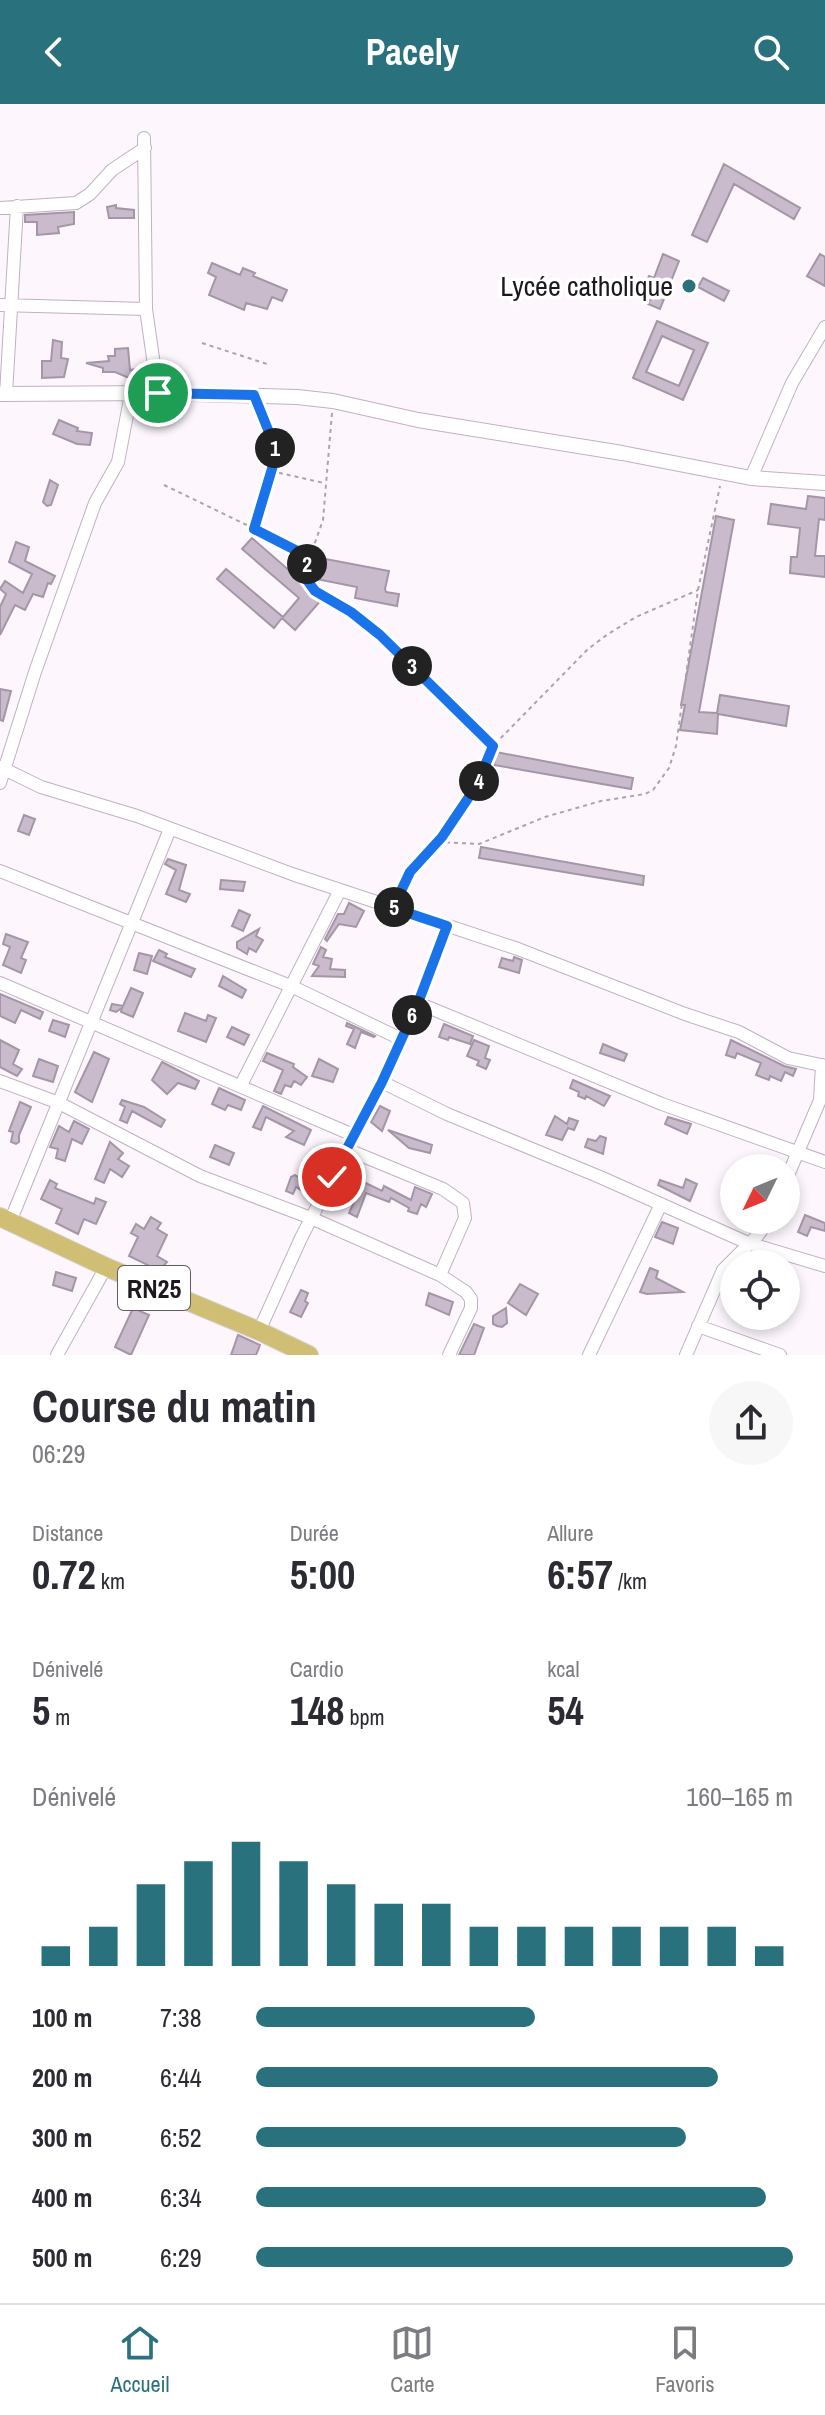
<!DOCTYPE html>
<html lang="fr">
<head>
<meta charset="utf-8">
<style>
	body { margin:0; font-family:"Archivo Narrow",sans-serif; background:#f7f7f7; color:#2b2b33; height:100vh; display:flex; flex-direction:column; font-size:30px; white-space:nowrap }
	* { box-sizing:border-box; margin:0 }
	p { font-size:26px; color:#7c7c81 }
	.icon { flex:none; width:44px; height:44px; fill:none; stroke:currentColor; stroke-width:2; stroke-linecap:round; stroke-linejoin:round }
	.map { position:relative; height:1251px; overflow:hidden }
	.side { display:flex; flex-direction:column; background:#fff; flex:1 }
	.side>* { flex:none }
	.needle { width:52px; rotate:227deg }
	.controls { position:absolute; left:720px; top:1050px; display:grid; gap:16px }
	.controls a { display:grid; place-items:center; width:80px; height:80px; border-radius:50%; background:#fff; box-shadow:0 4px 12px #0003; font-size:40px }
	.pin { position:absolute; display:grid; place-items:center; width:68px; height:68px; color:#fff; margin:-34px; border:4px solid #fff; border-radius:50%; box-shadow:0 2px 8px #0007 }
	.km { position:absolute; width:40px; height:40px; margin:-20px; border-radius:50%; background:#222; color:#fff; font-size:22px; line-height:40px; text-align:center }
	.round { display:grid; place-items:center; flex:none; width:84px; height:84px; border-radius:42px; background:#f7f7f7 }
	.headline { display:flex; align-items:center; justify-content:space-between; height:136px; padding:0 32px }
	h1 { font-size:44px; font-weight:700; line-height:60px }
	.metrics { display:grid; grid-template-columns:repeat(3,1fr); gap:12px; height:136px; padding:8px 32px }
	.metrics div { display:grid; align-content:center }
	.metrics b { font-size:40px; font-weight:700 }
	.metrics small { font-size:22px; font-weight:400 }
	.metrics p { font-size:22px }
	.chart { height:224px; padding:16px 32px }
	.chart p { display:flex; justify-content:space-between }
	.chart svg { width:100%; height:144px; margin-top:8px; stroke:#2a717e; stroke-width:6 }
	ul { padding:0 32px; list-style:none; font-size:26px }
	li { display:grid; grid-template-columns:128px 96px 1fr; align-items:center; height:60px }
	li i { height:20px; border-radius:10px; background:#2a717e }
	header { display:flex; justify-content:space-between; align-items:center; height:104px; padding:0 32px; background:#2a717e; color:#fff; font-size:36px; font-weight:700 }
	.tabs { display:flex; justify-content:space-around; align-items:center; height:112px; border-top:2px solid #e1e1e2; background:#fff; font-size:22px; color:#7c7c81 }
	.tabs a { display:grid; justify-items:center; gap:4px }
	.tabs .active { color:#2a717e }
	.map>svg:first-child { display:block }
	.building { fill:#c9bbcb; stroke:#a496a6; stroke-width:2; fill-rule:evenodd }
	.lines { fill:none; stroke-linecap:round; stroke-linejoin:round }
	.minor-casing { stroke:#c0b1c2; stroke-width:14 }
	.tertiary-casing { stroke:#c0b1c2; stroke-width:16 }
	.primary-casing { stroke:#d6d5d6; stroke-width:20 }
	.path { stroke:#aba5ab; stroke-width:2; stroke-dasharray:4 4; stroke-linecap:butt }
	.minor { stroke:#fff; stroke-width:12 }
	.tertiary { stroke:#fff; stroke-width:14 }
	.primary { stroke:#cfbe74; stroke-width:18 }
	.route-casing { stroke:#fff; stroke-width:16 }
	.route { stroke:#1a73e8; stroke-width:10 }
	.poi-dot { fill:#2a717e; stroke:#fff; stroke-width:3 }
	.labels { text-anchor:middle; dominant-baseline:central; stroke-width:7; stroke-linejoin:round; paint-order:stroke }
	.shield { fill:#fff; stroke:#615d62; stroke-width:2 }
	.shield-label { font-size:26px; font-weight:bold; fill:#1d181e }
	.poi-label { font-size:28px; fill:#1d181e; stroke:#fff; text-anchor:end }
</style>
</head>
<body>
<header><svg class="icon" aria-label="back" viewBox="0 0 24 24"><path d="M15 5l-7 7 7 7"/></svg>Pacely<svg class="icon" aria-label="search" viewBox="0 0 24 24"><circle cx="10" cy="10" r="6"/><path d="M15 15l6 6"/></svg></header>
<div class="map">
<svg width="825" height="1251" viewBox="0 0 825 1251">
	<rect width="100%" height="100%" fill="#fdf7fd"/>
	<path class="building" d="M724,60l76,44 -6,11 -60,-35 -27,58 -15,-7z
		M116,101v3l18,2v8h-25l-2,-11z
		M74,108v12l-16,3 1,6 -22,2v-13h-12v-7z
		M663,150l16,7 -19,48 -12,-5 4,-8 -10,-4 7,-16 5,2z
		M820,150l5,3v29l-18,-10z
		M212,159l28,12 3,-7 12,5 -2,3 34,14 -5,11 -10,-4 -5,12 -21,-6 -2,7 -35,-15 7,-18 -8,-4z
		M703,174l26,13 -5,10 -26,-14z
		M657,217l51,22 -25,57 -50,-22zM662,232l32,14 -15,36 -33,-14z
		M53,236l9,2 -1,16 7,1 -4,18 -22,1v-17h9z
		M128,244l2,22 7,-1 1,8 -9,1 -14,-6h-12v-4l-17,-5 23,-2 -1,-5h7v-7z
		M59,316l19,8 -1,3 15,2 -2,12 -13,-1 -24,-10z
		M50,376l8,5 -7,20 -4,1 -4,-4z
		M808,392l17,2v22l-6,-1 -4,37h10v21l-35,-4 1,-16h6l3,-29 -32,-4 3,-20 35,5z
		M716,412l18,4 -35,192 18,1 3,-18 69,11 -3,20 -68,-12 -1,20 -37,-4 5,-25h-4z
		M252,434l70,61 -27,31 -13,-12 -8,10 -57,-49 9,-10 57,48 16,-19 -57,-49z
		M16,438l13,5 -4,14 30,15 -4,8 -3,-1 -5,14 -10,-3 -8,16 -10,-5 -15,30v-28l6,-13 -6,-5 5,-8 18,12 9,-19 -23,-12z
		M315,453l74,14 -4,18 1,3 13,2 -2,12 -42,-8 2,-11 -46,-9z
		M0,585l11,2 -8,30 -3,-1z
		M496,648l137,26 -2,11 -137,-24z
		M24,711l11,4 -6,16 -11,-4z
		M481,743l163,29 -1,9 -164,-27z
		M168,755l18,6 -7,25 11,4 -4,8 -20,-8 10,-24 -11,-6z
		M221,776l24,2 -2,9 -23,-2z
		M349,799l15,8 -8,16 -17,-3 -12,17 -2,-2 13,-25h6z
		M239,806l11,5 -7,16 -11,-5z
		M259,825l-3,7 7,4 -7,12 -7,-4 -2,6 -10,-6v-6z
		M6,830l22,8 -7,16 5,2 -5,13 -18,-8 7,-18 -7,-3z
		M321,843l5,3 -3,7 9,2 -2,10 15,1v7l-33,-1 7,-10 -6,-2z
		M159,846l8,4 -2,3 30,12 -4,8 -38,-16z
		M139,849l13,3 -5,18 -13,-4z
		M514,853l8,3 -3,13 -20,-6 3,-9 11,3z
		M223,872l23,14 -4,8 -23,-12z
		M131,884l12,5 -10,24 -12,-5 1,-4 -6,4 -6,-2 2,-6 11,2z
		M0,890l43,18 -3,7 -19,-9 -6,13 -15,-7z
		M185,909l21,8 2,-6 8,3 -10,24 -28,-11z
		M53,916l16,5 -4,12 -16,-6z
		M347,919l28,13 -1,1 -13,-5 -6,16 -8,-4 7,-15 -8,-3z
		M444,920l29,12 -3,8 -21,-7 -1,3 -9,-3z
		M232,923l17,8 -5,10 -17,-8z
		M0,936l19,10 -6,14 9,5 -5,7 -17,-9z
		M474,936l15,6 -4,12 5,2 -4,9 -9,-4 2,-4 -12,-5z
		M731,936l53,26 12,3 -3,7 -8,-4 -4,9 -11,-5 -1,4 -13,-5 5,-12 -24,-10 -2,5 -9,-3z
		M603,940l24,10 -3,7 -24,-8z
		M94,948l15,7 -17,43 -17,-10z
		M267,949l27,11 -1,3 14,10 -6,8 -7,-4 -3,6 -6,-2 -4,9 -7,-3 9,-21 -20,-9z
		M39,955l19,7 -5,16 -20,-6z
		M319,955l19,10 -5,13 -21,-6z
		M162,958l37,19 -4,8 -17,-6 -11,11 -15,-14z
		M573,976l37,16 -6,10 -18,-10 -1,3 -7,-3 1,-4 -9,-4z
		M219,984l26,12 -4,10 -13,-5 -3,5 -13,-6z
		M122,996l22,7 21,13 -4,7 -29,-16 -5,12 -7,-3 5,-13 -5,-3z
		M20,998l11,5 -12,28v7l-3,2 -5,-2 2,-10 -4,-1z
		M263,1002l48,24 -7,15 -18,-8 8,-6 -28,-14 -5,13 -8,-3z
		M380,1002l10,5 -8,20 -11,-9z
		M555,1012l12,8 2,-6 9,3 -4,9 -6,-2 -6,12 -16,-5z
		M668,1013l23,7 -4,10 -22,-10z
		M74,1017l15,8 -7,15 -10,-5 -7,22 -9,-3 2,-9 -8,-2 9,-21 10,6z
		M388,1026l44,15 -2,8 -21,-5z
		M600,1032l6,2 -3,16 -18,-7 3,-8 8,2z
		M110,1038l13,11 -5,6 11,7 -7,11 -12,-8 -6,14 -9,-4z
		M215,1041l19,8 -5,12 -19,-8z
		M345,1069l37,18 2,-5 27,14 4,-13 17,7 -6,13 -5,-3 -4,10 -9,-3 1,-3 -18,-10 -2,4 -23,-9 -9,24 -8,-4 6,-13 -19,-8z
		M295,1071l14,9 -5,8 -8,-5 -3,7 -7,-3 5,-14z
		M686,1075l11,5 -7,17 -32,-16 2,-5 23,8z
		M50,1076l7,4 -2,4 39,16 2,-6 10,4 -10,22 -12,-5 -6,15 -22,-11 6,-14 -21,-10z
		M805,1111l20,8v8l-14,-4 -4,9 -9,-4z
		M151,1113l10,6 -4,6 10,6 -10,21 10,6 -9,10 -8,-6 -21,-10 9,-19 -7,-4 5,-9 8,5z
		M662,1118l16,6 -5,16 -18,-7z
		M650,1164l8,3 -2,7 27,14 -36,2 -7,-2z
		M56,1168l20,6 -4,13 -19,-6z
		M520,1180l18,10 -12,21 -18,-12z
		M301,1186l7,3 -3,8 3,2 -7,14 -11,-5z
		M429,1189l24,9 -4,13 -23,-10z
		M133,1204l16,7 -18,40 -16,-8z
		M506,1204l1,15 -5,4 -5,-1 -4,-2v-8z
		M474,1220l10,4 -10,27h-15z
		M238,1231l22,10 -4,10h-25z"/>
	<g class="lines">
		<defs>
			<path id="minor" d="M144,34l2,171 12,84
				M0,104l76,-5 14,-9 22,-24 33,-22
				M0,201l146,4
				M6,290l11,-188
				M751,374l41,-95 33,-56
				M0,663l41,20 96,29 155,58 226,75 167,65 54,18 49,26 37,8
				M0,679l35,-111 60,-169 23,-41 13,-68
				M0,767l293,116 108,52
				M0,879l353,152
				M418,899l244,101 163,58
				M0,977l59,22 141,73 111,42 129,57 26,17 5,7v9l-22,47
				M382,978l65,32 153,63 148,66 77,23
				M241,981l99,-195
				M346,1045l97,40 20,14 2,15 -25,57
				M786,1076l34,-80 2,-35
				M10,1118l160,-393
				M698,1222l82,29
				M259,1227l42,-93 81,-156 36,-79 29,-77
				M57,1251l49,-88
				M589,1251l72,-151
				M686,1251l37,-85 35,-35 11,-15"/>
			<path id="tertiary" d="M0,290l158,-1 139,4 36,4 85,19 204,33 129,25 74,5"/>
			<path id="primary" d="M0,1113l106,50 153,64 50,24"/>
		</defs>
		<use href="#minor" class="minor-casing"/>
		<use href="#tertiary" class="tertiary-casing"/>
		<use href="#primary" class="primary-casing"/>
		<path class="path" d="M202,239l65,21
			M260,303l15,40 -3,23
			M332,309l-9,107 -17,48 1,12 8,11 36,21 29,23 113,111 95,-97 20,-15 28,-17 62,-27
			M164,381l89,43
			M307,452l-53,-27 17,-58 53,12
			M438,738l41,2 66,-27 56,-16 44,-7 8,-4 16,-22 7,-22 22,-156 22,-104
			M399,792c11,-27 29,-38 44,-61 20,-28 37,-56 50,-88"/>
		<use href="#minor" class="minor"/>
		<use href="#tertiary" class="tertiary"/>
		<use href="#primary" class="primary"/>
	</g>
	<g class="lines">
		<defs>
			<path id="route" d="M158,289l96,2 21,52 -1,15 -20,67 55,28 -3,11 1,12 8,11 36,21 29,23 113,111 -16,39 -35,52 -32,35 -17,36 54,18 -29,77 -36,79 -50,95"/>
		</defs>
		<use href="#route" class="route-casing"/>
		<use href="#route" class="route"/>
	</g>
	<circle class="poi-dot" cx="689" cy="182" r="8"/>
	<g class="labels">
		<rect class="shield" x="118" y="1162" width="72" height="44" rx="6"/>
		<g class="shield-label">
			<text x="154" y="1184">RN25</text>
		</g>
		<g class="poi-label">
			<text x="673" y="182">Lycée catholique</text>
		</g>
	</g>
</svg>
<div class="controls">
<a><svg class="needle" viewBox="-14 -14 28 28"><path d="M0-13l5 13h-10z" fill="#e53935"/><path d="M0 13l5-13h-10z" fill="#7c7c81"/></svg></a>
<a><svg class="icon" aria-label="locate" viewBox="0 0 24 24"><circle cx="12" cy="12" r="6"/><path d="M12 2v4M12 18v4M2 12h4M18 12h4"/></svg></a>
</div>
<div class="pin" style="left:158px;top:289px;background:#1e9e55"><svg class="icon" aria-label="arrive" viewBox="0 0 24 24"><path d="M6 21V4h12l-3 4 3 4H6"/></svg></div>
<div class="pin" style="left:332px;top:1073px;background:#d93025"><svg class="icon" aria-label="check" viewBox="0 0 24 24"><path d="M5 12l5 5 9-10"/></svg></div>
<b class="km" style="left:275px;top:344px">1</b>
<b class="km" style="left:307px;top:460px">2</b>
<b class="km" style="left:412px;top:562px">3</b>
<b class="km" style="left:479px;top:677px">4</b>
<b class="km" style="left:394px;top:803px">5</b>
<b class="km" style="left:412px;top:911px">6</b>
</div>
<section class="side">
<div class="headline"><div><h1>Course du matin</h1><p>06:29</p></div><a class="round"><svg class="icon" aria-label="share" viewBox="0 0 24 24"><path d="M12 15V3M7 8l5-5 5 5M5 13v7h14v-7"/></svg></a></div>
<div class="metrics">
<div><p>Distance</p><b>0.72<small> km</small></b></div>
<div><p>Durée</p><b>5:00</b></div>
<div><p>Allure</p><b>6:57<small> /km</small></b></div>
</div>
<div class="metrics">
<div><p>Dénivelé</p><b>5<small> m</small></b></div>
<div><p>Cardio</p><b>148<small> bpm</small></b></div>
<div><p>kcal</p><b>54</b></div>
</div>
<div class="chart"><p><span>Dénivelé</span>160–165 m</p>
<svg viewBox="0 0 160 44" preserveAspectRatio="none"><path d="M5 44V38M15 44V32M25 44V19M35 44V12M45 44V6M55 44V12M65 44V19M75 44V25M85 44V25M95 44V32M105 44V32M115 44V32M125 44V32M135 44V32M145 44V32M155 44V38"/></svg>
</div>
<ul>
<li><b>100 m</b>7:38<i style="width:52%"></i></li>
<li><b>200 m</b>6:44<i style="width:86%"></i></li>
<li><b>300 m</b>6:52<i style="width:80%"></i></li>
<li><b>400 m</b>6:34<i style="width:95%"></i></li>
<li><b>500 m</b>6:29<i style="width:100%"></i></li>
</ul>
</section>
<nav class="tabs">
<a class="active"><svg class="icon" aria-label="home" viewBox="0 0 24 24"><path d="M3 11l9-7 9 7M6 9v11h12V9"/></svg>Accueil</a>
<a><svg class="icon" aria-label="map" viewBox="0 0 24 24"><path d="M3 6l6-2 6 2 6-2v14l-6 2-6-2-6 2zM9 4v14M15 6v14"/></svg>Carte</a>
<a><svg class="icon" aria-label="saved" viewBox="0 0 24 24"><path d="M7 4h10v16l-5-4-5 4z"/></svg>Favoris</a>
</nav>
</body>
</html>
